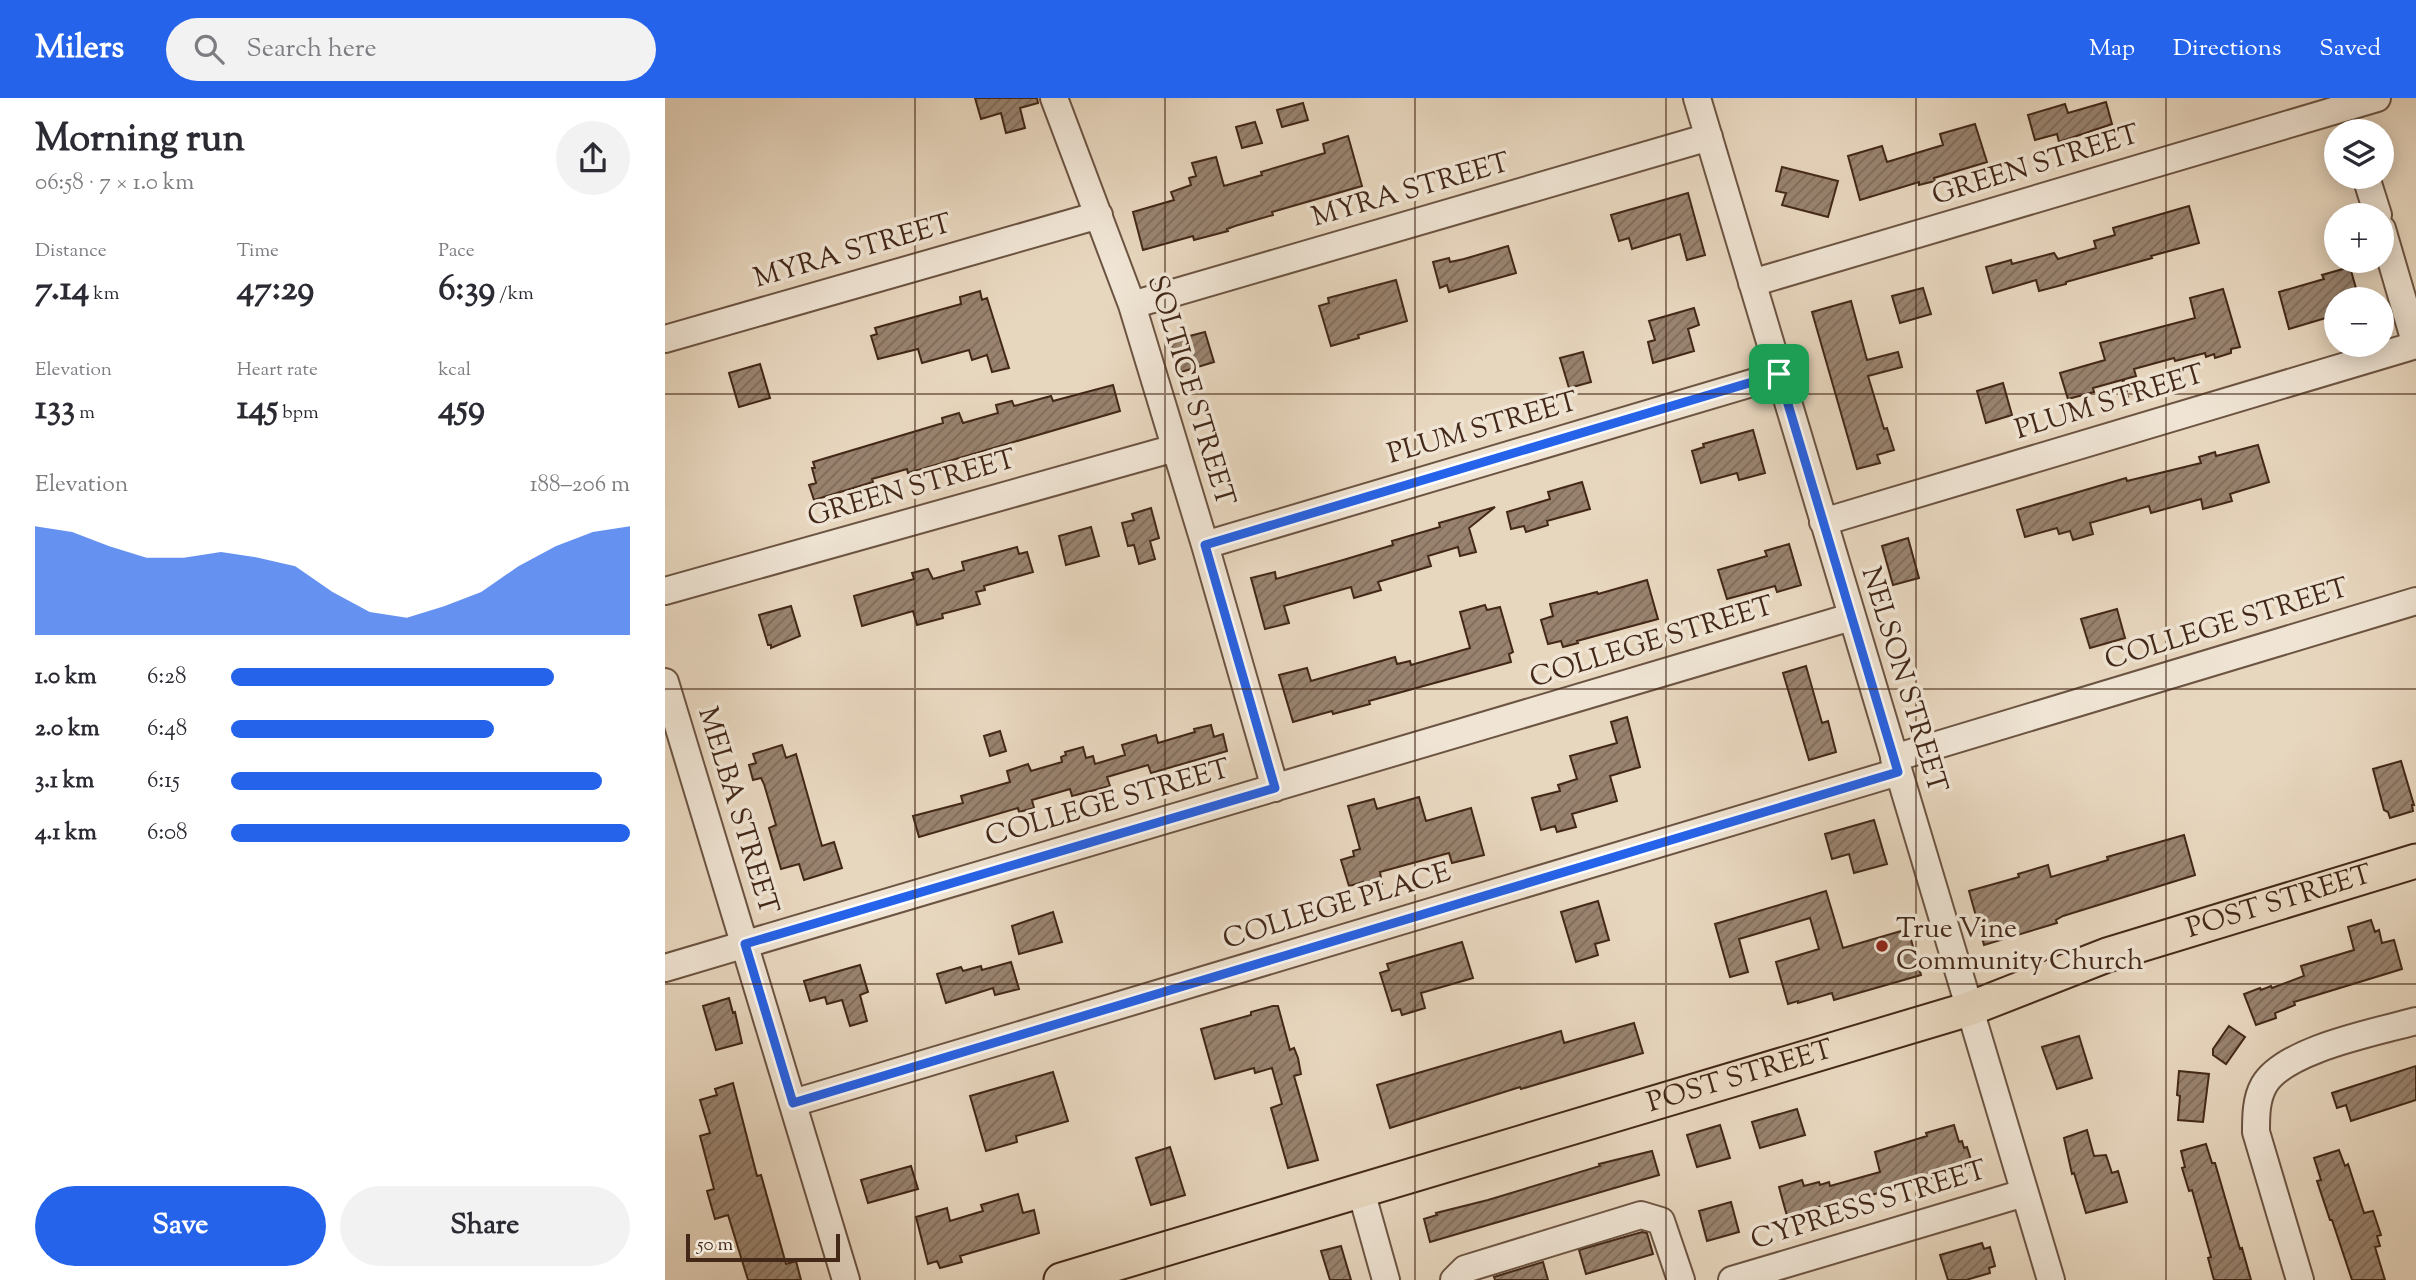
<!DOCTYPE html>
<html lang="en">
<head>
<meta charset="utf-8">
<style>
	body { margin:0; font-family:"Sorts Mill Goudy",serif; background:#f2f2f3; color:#2b2b33; height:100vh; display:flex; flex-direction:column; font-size:26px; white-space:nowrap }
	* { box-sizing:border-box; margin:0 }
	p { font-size:23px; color:#7c7c81 }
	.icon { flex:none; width:38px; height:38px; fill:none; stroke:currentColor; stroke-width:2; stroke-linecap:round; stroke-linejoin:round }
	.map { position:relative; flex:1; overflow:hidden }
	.sheet { display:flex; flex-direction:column; background:#fff; width:665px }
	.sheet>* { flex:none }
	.controls { position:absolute; left:1659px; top:21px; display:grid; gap:14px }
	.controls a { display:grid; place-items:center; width:70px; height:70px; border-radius:50%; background:#fff; box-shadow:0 4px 18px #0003; font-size:35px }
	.scale { position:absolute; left:21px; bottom:18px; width:154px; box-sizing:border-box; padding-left:7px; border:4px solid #432818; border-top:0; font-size:19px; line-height:24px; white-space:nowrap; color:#432818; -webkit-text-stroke:5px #f0e5d5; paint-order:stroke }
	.pin { position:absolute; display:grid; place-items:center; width:60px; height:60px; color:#fff; margin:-30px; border-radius:14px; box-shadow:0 4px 10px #0006 }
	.round { display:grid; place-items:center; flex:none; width:74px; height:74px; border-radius:37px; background:#f2f2f3 }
	.headline { display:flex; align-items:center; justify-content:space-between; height:119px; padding:0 35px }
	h1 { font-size:38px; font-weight:700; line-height:52px }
	.stats { display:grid; grid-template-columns:repeat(3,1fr); gap:10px; height:119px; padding:7px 35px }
	.stats div { display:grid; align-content:center }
	.stats b { font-size:35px; font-weight:700 }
	.stats small { font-size:19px; font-weight:400 }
	.stats p { font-size:19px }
	.chart { height:196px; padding:14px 35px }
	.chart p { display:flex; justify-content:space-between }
	.chart svg { width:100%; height:126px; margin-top:7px; fill:#2563eb; opacity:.7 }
	.cta { display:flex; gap:14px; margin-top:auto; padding:14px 35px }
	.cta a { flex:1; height:80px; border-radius:42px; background:#2563eb; color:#fff; font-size:28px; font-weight:700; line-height:80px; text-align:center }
	.cta a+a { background:#f2f2f3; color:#2b2b33 }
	ul { padding:0 35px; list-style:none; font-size:23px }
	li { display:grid; grid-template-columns:112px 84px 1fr; align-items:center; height:52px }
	li i { height:18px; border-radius:9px; background:#2563eb }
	header { display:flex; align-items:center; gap:42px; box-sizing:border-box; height:98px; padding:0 35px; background:#2563eb; color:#fff }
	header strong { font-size:33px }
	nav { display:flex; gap:38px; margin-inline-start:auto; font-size:24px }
	.search { width:490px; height:63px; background:#f2f2f3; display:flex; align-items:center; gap:18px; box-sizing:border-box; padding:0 24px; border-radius:38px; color:#7c7c81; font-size:26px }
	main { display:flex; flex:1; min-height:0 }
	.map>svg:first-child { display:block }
	.building { fill:url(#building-hatch); stroke:#432818; stroke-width:2 }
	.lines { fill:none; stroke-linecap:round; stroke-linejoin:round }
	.minor-casing { stroke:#6c5442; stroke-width:30 }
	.major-casing { stroke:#432818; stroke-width:37 }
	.path { stroke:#432818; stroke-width:3.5; stroke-dasharray:2 3.5; stroke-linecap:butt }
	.minor { stroke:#f0e5d5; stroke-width:26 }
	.major { stroke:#e8d7bf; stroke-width:33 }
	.route-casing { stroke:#fff; stroke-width:14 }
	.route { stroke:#2563eb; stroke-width:9 }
	.grid { fill:none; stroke:#432818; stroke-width:2; stroke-opacity:0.55 }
	.poi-dot { fill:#8f2418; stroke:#f0e5d5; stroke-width:2.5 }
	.labels { text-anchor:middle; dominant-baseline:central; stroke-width:7; stroke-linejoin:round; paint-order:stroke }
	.street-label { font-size:28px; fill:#432818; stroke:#f0e5d5 }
	.poi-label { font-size:28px; fill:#432818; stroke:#f0e5d5; text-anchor:start }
</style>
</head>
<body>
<header>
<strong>Milers</strong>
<div class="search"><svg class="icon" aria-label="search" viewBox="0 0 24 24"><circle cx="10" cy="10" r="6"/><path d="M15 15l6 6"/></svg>Search here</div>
<nav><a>Map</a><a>Directions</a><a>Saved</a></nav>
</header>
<main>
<section class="sheet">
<div class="headline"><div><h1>Morning run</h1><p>06:58 · 7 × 1.0 km</p></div><a class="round"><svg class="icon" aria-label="share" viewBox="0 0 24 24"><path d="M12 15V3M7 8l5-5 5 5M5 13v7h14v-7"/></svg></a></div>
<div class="stats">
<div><p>Distance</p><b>7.14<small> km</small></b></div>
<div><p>Time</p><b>47:29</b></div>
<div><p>Pace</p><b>6:39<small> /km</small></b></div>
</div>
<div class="stats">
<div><p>Elevation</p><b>133<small> m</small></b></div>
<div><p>Heart rate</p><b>145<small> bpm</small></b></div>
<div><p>kcal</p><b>459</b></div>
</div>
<div class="chart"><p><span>Elevation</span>188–206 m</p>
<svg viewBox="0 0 160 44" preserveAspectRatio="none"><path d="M0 44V6L10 8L20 13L30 17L40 17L50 15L60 17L70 20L80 29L90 36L100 38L110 34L120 29L130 20L140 13L150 8L160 6V44z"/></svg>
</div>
<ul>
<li><b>1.0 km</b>6:28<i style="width:81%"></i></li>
<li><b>2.0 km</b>6:48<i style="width:66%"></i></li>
<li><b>3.1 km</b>6:15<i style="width:93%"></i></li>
<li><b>4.1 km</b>6:08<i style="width:100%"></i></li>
</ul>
<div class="cta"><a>Save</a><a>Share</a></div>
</section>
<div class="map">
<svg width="1751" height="1182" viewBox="0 0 1751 1182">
	<defs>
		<pattern id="building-hatch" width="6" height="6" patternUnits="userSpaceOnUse" patternTransform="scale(1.75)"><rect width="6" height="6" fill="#99836f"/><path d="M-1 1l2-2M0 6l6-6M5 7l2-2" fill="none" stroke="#7e6b5a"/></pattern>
	</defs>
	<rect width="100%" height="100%" fill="#e8d7bf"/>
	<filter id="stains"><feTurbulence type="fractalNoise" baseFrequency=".00286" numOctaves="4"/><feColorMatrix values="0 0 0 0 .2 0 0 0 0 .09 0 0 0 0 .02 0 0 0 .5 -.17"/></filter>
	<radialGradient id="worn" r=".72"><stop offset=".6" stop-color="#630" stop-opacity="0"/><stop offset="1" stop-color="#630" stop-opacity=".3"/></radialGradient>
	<path class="building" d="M310,0h62l1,5 -18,5 5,20 -19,5 -5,-20 -20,6z
		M1441,4l6,22 -53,18 -2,-8 -22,6 -7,-25 37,-11 3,9z
		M638,5l5,17 -26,7 -5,-17z
		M590,24l7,21 -20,5 -6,-21z
		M1310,26l12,38 -53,16 1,3 -16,4v-3l-59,18 -12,-44 34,-10 5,16 56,-17 -3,-11z
		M683,38l14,50 -90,26 1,3 -38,11 -8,3 1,2 -34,9 -1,-4 -50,14 -10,-38 41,-12 -3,-8 20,-7 -2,-7 7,-2 -4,-13 24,-6 8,29 38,-11 -1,-3 64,-19 -2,-9z
		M1117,69l56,14 -10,36 -46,-12 4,-12 -10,-2z
		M1023,95l17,62 -18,5 -7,-26 -48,15 -3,-11 -10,3 -8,-26z
		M1524,108l10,37 -48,13 1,2 -86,24v2l-27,7 -3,-11 -43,13 -7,-26 25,-7 1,4 42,-11 4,6 38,-11 -2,-7 21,-6 -2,-7z
		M843,148l8,27 -67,19 -2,-7 -7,3 -7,-26 16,-4 1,4 14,-3z
		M1685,169l9,32h-23v16l-47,14 -10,-37 45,-13 -2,-4z
		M731,182l11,41 -49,14 1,3 -28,8 -12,-40 10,-3 -1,-5z
		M1258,190l8,26 -31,9 -8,-27z
		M1558,191l17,58 -9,2v4l-16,5 -1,-4 -8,3 -1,-4 -30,8 -1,-3 -40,11 2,7 -43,12 1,4 -26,7 -8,-26 45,-13 -5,-17 95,-25 -5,-20z
		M315,193l2,9 5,-2 22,70 -17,4 -5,-17 -15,5 -3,-10 -47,13 -4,-14 -40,10 -7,-23 6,-2 -2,-6 86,-24 -1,-7z
		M1186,203l16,59 31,-8 4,15 -34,9 16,53 3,-1 7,22 -17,5 3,8 -23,6 -45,-157z
		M1029,210l5,17 -11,4 6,22 -41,12 -5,-21 7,-2 -6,-19z
		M540,234l9,30 -36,11 -8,-32z
		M918,254l8,30 -22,6 -9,-30z
		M95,266l10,34 -31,9 -10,-34z
		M1338,285l9,32 -26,8 -9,-32z
		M448,287l7,26 -212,62 -1,-4 -35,10 1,3 -59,18 -5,-15 7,-2 -4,-15h3l-2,-6 130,-39 -1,-5 17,-5 4,10 35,-10 -2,-8 16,-4 2,5 37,-10 2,5z
		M1088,332l12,43 -26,7 -2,-7 -36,10 -9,-32 12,-4 -1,-3z
		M1593,347l11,37 -39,12 2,7 -29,8 -2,-10 -50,14 -2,-7 -59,17 3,11 -20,6 -3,-9 -11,3 -2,-6 -32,9 -8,-27 109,-32 1,3 74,-18 -2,-6 16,-5 1,4z
		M917,384l8,27 -43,12 1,4 -22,7 -2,-6 -13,3 -4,-17 43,-13 -2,-7z
		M830,409l-26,21 7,24 -16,4 -2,-9 -30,9 3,10 -53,16 3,8 -27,8 -3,-11 -67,19 5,17 -24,6 -14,-51 24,-6 1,7 67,-19 50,-15 -1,-4 48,-14 -1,-4z
		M486,410l8,30 -9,3 5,18 -16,5 -5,-19 -6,1 -6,-23 12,-3 -2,-6z
		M426,429l8,29 -33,9 -7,-29z
		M1243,440l11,40 -26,7 -11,-39z
		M1124,446l12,41 -24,7 -2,-6 -48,13 -9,-29 49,-14 -2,-5z
		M352,449l2,7 8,-2 6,20 -49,14 1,4 -9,2 4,12 -38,10 1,4 -26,7 -4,-14 -51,15 -8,-30 60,-17 -2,-6 16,-4 5,10 31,-9 -2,-8z
		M982,482l11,39 -81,22 1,2 -15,4 -2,-6 -13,3 -7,-24 12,-4 -3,-12 47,-12 1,2z
		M820,507l2,5 13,-3 13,45 -4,2 2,8 -142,39 1,3 -37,10 -1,-3 -39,11 -14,-47 28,-7 4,13 84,-24 2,7 13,-3 1,4 59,-17 -10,-36z
		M126,508l9,30 -29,12v-3h-3l-9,-30z
		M1452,511l8,29 -35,10 -9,-29z
		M1141,568l16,57 6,-2 8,31 -27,8 -26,-87z
		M962,619l13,50 -30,9 7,25 -45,13 4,13 -19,5 -2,-6 -14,4 -9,-32 28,-7 -2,-6 19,-6 -7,-23 47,-13 -6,-21z
		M546,627l3,12 9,-3 4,17 -76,22 -3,-8 -41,12 3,9 -38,10 -2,-7 -38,11 2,8 -15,4 -1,-4 -99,29 -6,-21 50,-13 -2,-7 49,-14 -3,-11 21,-7 3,7 31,-9 -1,-5 5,-2 -1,-3 18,-5 3,11 7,-2 2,8 30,-9 -3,-10 34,-10 2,8 37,-11 -1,-3z
		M335,633l6,20 -16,5 -6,-20z
		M117,647l4,13 10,-4 26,92 12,-4 8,26 -38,12 -5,-16 -18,5 -12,-41 7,-3 -12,-41 -3,-6 -8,2 -4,-15 7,-2 -3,-9z
		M1736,663l13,44h-2l1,6 -23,7 -2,-6 -4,-2 -11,-41z
		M754,699l7,24 45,-13 13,47 -32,8 -3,-10 -69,19 2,12 -17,5 -2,-7 -14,4 -8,-26 13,-4 -1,-5 7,-2 -12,-43 26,-7 3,10z
		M1209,722l13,44 -33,9 -5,-19 -17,5 -7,-25z
		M1519,737l11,40 -132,41 -7,4 1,3 -73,22 -15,-54 50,-14 -1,-3 30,-9 3,12 57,-17 -1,-3z
		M1161,793l17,57 65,-19 13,46 -87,25 -2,-7 -34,10v-2l-10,3 -12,-42 43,-13 -9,-31 -71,21 9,33 -18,5 -15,-53z
		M933,803l11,39 -14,4 3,11 -22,7 -15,-50z
		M388,814l9,30 -43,12 -7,-28z
		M1706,822l4,12 4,-2 3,13 12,-3 8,29 -108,33 1,3 -20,8 1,5 -20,7 -12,-31 16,-6 1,2 10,-4 1,2 32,-12 -3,-10 53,-16 -6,-23z
		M797,844l11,36 -52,15 4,15 -23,7 -2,-6 -8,2 -12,-38 9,-3 -2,-6z
		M346,864l8,27 -24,6 -2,-7 -47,15 -9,-29 24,-7 2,4 18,-5 1,4z
		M195,867l8,27 -8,3 7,26 -17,5 -8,-26 -15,4 -2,-7 -15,4 -6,-20z
		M64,900l4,15 2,-1 7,31 -26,7 -13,-44z
		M608,908h5l12,44 4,-2 4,10 3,16 -7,2 24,84 -30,8 -17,-60 11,-4 -10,-36 -17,5 -1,-5 -39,11 -14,-50 50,-14v-3z
		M969,925l9,30 -122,36 -1,-2 -130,41 -13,-43 184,-54 3,12z
		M1564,928l16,11 -19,27 -13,-9v-6z
		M1414,938l13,42 -35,11 -15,-42z
		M1751,968v34l-65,21 -5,-16 -9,3 -5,-15z
		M1514,973l30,3 -6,48 -25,-2 2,-24 -3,-1z
		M388,974l15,49 -52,15 1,6 -31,9 -16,-55z
		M68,985l24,93 4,-1 25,89 10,-3 5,19h-53l-20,-65 -13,4 -8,-28 7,-2 -14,-53 10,-3 -10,-33 17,-5 -2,-6z
		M1132,1011l8,26 -45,13 -8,-26z
		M1055,1027l10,33 -33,9 -10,-32z
		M1289,1027l5,17 3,-1 2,7 3,-1 6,19 -123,35 -1,-3 -62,18 -8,-29 23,-7 2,6 15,-4 1,3 9,-3 1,4 50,-14 -5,-20 52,-16 -1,-3z
		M1422,1032l7,26 12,-1 6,18 6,-2 9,31 -41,11 -12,-40 -2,1 -8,-36z
		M1541,1046l6,19h3l25,86 2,-1 9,32h-37l-6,-22 3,-1 -19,-67 -3,1 -7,-23 3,-1 -4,-16z
		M505,1049l15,48 -34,10 -15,-47z
		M1674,1052l6,16 3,-2 16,49 9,-2 8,24 -4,1 3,10 -5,1 10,33h-33l-20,-60h-2l-13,-39 4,-1 -7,-22z
		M987,1053l7,24 -229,67 -6,-23 13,-4 -1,-2 52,-13 112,-34 -1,-2z
		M246,1068l7,23 -50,14 -7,-23z
		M353,1096l5,19 11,-3 5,23 -79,23 2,6 -22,6 -3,-7 -9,3 -12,-47 31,-9 3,13 33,-10 -2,-6z
		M1066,1104l8,30 -32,9 -8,-30z
		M977,1134l5,1 6,21 -67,20 -7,-24z
		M1317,1145l2,6 6,-2 5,19 -6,2 1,5 -24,7h-18l-8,-25z
		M676,1148l10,34h-21l-9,-29z
		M878,1164l5,18h-53l-1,-3z"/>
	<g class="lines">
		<defs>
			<path id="minor" d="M389,0l78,207 73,240 70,243
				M1032,0l354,1182
				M1701,79l12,38
				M1717,131l34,116
				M1087,185l625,-185
				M467,207l577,-168
				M0,241l434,-124
				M1158,424l593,-177
				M540,447l574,-170
				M0,493l510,-143
				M0,584l181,598
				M1229,660l522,-157
				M0,870l1186,-351
				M128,1005l1105,-331
				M696,1093l25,89
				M789,1182l11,-11 176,-54 20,6 20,59
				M1067,1182l292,-87
				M1635,1182l-44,-148c0,-16 0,-33 8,-47 21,-36 113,-53 152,-64"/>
			<g id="major">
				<path id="s1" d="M396,1182l908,-271 138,-54 309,-94"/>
			</g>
		</defs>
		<use href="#minor" class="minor-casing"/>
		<use href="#major" class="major-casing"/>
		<path class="path" d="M1458,282l6,23"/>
		<use href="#minor" class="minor"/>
		<use href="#major" class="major"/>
	</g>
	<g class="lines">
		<defs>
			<path id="route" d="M1114,276l119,398 -1105,331 -48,-159 530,-156 -70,-243z"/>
		</defs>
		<use href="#route" class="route-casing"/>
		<use href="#route" class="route"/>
	</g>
	<path class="grid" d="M250,0v1182M500,0v1182M750,0v1182M1001,0v1182M1251,0v1182M1501,0v1182M0,296h1751M0,591h1751M0,886h1751"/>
	<circle class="poi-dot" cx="1217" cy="848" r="7"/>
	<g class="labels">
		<g class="street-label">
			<text transform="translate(1371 68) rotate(-17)">GREEN STREET</text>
			<text transform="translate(746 93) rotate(-16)">MYRA STREET</text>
			<text transform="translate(188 154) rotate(-16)">MYRA STREET</text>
			<text transform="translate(525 293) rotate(73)">SOLTICE STREET</text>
			<text transform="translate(1445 305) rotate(-17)">PLUM STREET</text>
			<text transform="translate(818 331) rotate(-16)">PLUM STREET</text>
			<text transform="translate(247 391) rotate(-16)">GREEN STREET</text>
			<text transform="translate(1562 527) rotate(-17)">COLLEGE STREET</text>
			<text transform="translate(987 545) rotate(-17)">COLLEGE STREET</text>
			<text transform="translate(1238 582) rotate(73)">NELSON STREET</text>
			<text transform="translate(443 706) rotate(-16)">COLLEGE STREET</text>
			<text transform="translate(72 713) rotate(73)">MELBA STREET</text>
			<text stroke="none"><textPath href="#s1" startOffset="1276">POST STREET</textPath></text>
			<text transform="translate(672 809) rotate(-17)">COLLEGE PLACE</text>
			<text stroke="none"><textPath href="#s1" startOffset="709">POST STREET</textPath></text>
			<text transform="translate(1204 1108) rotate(-17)">CYPRESS STREET</text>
		</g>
		<g class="poi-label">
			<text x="1231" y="832">True Vine<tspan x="1231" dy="32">Community Church</tspan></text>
		</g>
	</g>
	<rect width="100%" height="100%" filter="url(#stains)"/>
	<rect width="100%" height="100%" fill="url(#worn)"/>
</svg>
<div class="controls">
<a><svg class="icon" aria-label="layers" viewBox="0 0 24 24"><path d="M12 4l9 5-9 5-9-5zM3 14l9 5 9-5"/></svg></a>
<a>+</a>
<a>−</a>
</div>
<div class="scale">50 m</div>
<div class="pin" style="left:1114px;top:276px;background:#1e9e55"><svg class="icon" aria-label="arrive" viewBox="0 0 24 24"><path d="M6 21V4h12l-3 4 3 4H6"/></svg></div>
</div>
</main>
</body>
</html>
